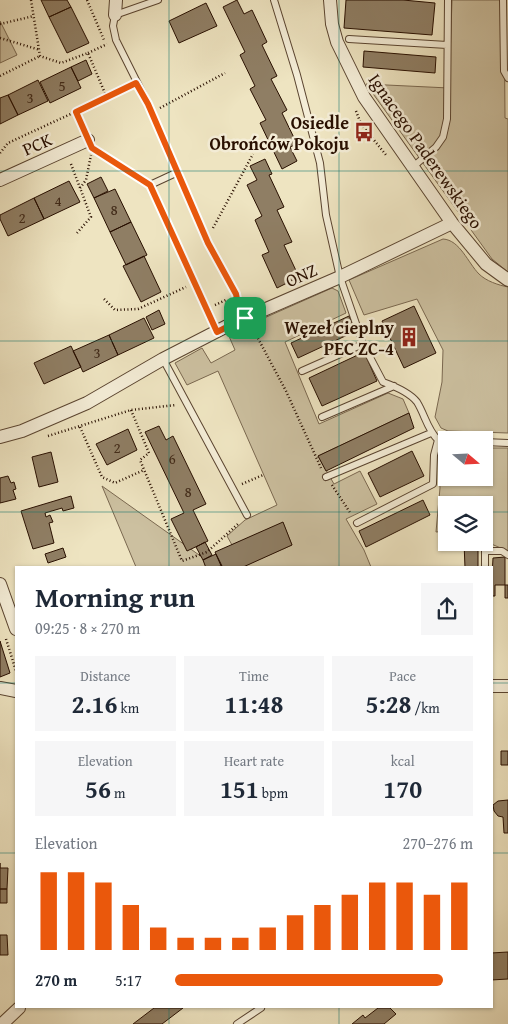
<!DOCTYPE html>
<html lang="en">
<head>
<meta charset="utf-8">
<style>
	body { margin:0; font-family:"Gentium Book Plus",serif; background:#f6f6f7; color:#1f2937; height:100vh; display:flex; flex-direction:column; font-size:19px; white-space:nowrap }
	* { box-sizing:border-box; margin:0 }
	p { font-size:16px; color:#747a83 }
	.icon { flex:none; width:28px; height:28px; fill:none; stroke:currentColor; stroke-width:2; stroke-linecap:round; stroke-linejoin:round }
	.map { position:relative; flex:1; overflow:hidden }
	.sheet { position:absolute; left:15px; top:566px; width:478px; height:442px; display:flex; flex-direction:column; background:#fff; border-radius:0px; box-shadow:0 1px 4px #0004 }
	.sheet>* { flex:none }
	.needle { width:32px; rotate:109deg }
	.buttons { position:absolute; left:438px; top:431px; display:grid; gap:10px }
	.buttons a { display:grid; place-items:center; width:55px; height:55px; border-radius:0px; background:#fff; box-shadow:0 1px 4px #0004; font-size:25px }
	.pin { position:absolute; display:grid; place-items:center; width:42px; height:42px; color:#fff; margin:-21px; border-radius:10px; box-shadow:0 2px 8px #0006 }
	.round { display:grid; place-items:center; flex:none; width:52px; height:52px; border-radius:0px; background:#f6f6f7 }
	.overview { display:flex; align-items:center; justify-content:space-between; height:85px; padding:0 20px }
	h1 { font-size:28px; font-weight:700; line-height:38px }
	.figures { display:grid; grid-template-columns:repeat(3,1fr); gap:8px; height:85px; padding:5px 20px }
	.figures div { display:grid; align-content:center; border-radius:0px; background:#f6f6f7; text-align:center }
	.figures b { font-size:25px; font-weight:700 }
	.figures small { font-size:14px; font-weight:400 }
	.figures p { font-size:14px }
	.chart { height:140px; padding:10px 20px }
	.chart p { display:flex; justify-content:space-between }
	.chart svg { width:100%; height:90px; margin-top:5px; stroke:#ea580c; stroke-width:6 }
	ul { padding:0 20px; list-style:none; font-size:16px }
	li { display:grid; grid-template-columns:80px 60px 1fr; align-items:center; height:38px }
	li i { height:12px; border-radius:6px; background:#ea580c }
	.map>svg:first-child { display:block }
	.green { fill:#ccc0a0; stroke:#7a6850 }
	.building { fill:#8f7e64; stroke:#280f00 }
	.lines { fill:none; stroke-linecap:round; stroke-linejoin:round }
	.service-casing { stroke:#5a4430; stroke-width:8 }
	.minor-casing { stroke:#5a4430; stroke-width:14 }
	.path { stroke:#280f00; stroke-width:2.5; stroke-dasharray:1 2.5; stroke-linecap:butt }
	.service { stroke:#f4edd7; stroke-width:6 }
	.minor { stroke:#f4edd7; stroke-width:12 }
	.route-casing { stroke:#fff; stroke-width:10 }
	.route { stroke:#ea580c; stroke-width:6 }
	.grid { fill:none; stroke:#0f766e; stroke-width:1; stroke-opacity:0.55 }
	.labels { text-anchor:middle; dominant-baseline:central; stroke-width:5; stroke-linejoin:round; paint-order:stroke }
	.number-label { font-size:15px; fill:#422b19 }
	.poi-label { font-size:18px; font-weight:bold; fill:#280f00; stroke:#f4edd7; text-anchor:end }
	.street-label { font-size:18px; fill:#280f00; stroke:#f4edd7 }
</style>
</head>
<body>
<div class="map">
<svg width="508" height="1024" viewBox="0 0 508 1024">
	<rect width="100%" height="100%" fill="#eee4c1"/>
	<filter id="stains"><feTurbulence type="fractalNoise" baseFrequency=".004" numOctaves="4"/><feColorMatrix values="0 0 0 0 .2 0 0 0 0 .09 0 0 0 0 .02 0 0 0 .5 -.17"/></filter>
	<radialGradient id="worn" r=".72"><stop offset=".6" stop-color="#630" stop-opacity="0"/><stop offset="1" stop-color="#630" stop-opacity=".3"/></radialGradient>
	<path class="green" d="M452,0h52l1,118 3,1v153l-16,-13 -126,-175 83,4z
		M0,21l17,34 -17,8z
		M443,239c17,1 25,24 36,35 7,7 19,11 29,13v146l-60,-2 -7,-3 -6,-11 7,-35 1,-32 -26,-51 -53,16 -15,-35z
		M332,288l6,3 8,22 -61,29 34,82 69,-31 15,6 6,14 -91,43 16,28 26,-13 17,33 -31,15 18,31 7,17h-130l51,-22 -9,-22 -51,22 -5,-9 18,-16 32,-15 -59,-134 -31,14 -12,-22 27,-15 9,15 24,-13 -7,-16z
		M444,447h2v31h38v-30h24v103l-24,-10v-36h-38v26l-10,1 4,-44 -2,-32z
		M102,486l114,81h-80z"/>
	<path class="building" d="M41,0h26l4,7 -22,10z
		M237,0l7,14 8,-4 15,32 -5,3 15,31 -6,3 16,31 -5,3 15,31 -7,3 7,14 -15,8 -22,-46 6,-3 -16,-31 5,-3 -15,-31 5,-3 -22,-45z
		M346,0h57l32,3 -3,32 -88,-7z
		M206,3l11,23 -38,17 -10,-22z
		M71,7l18,36 -22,10 -18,-36z
		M364,51l72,6 -1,16 -72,-6z
		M86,60l6,14 -14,7 -7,-14z
		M71,67l10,21 -31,15 -10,-21z
		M38,80l10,21 -30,14 -10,-20z
		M8,95l10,20 -18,9v-26z
		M265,159l7,15 -3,1 15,32 -7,3 15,32 -8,3 15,32 -22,11 -15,-33 7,-3 -14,-32 7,-4 -15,-31 10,-5 -7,-14z
		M101,177l7,14 -14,7 -7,-14z
		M69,181l11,21 -36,17 -10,-21z
		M115,189l16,33 -21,10 -16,-34z
		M34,198l10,21 -36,17 -8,-17v-4z
		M131,222l16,33 -21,10 -16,-33z
		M144,256l17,36 -20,10 -18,-36z
		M414,306l22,47 -32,15 -22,-47z
		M159,310l6,14 -13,6 -6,-13z
		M349,316l7,15 -58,27 -7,-15z
		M144,318l10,20 -36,17 -9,-20z
		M109,335l9,20 -35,17 -10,-21z
		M71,346l10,21 -37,17 -10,-21z
		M364,352l13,29 -55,25 -13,-28z
		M409,413l5,15 -88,43 -8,-15z
		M159,426l7,14 7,-4 33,68 -13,6 15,31 -21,10 -16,-32 13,-6 -39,-81z
		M128,429l9,21 -30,15 -11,-21z
		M412,451l12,25 -44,21 -12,-24z
		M51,452l7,30 -19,5 -7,-30z
		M8,476l3,7 3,-1 2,7 -3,1 3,9 -16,4v-25z
		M71,496l3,12 -11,3 -1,-3 -17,5 1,4 4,-2 3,7 -4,1 5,20 -21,6 -12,-38z
		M423,500l7,15 -64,32 -7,-16z
		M283,522l9,23 -51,23h-19l-7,-16z
		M205,542l7,13 -9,5 -7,-13z
		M464,542h14v26h-13z
		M63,548l3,9 -18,6 -3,-9z
		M216,554l6,12 -16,2 -3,-8z
		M505,557v28h-10v11h-4l2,-38z
		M505,585h3v13h-3z
		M0,641l10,32 -10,4z
		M501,751h7v14h-7z
		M508,800v33h-4l-1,-16 -5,-1 -4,-5 -1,-6 5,-4z
		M0,863v5h8l-1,21h-7z
		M0,889h7v14h-7z
		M0,935h7l1,20h-8z
		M508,952v27l-17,1v-27z
		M154,1008h29l-21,16h-29z
		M378,1008h12l6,6 -12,10h-32l11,-9 2,3z"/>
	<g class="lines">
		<defs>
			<path id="service" d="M158,0l-43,15 -2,11 3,14 32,64 60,139 28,51 3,15 6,9
				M274,0l23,75 23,88 6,52 14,62 23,67 20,38c11,4 27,11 34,20 8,13 10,27 21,38h8
				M503,0l1,71 4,7
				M349,39l98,6
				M414,166l22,-19 7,-10 4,-18 1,-119
				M178,172l-28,13 67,146
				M163,359l84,156
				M302,371l61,-27
				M322,417l72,-31
				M484,442l24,1
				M326,477l105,-44
				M357,523l76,-39 1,-29 4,-15
				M485,568v-17h17l6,4
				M237,1024l24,-16"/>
			<path id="minor" d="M330,0l2,24 5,18 27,55 88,126 34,41 22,16
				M115,15l1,-15
				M0,180l88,-40
				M0,437l22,-6 65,-28 76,-44 66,-34 111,-48 112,-54
				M0,584l16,45
				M491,686h17
				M0,688l16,3
				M2,1024l17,-16"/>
		</defs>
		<use href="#service" class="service-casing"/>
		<use href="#minor" class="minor-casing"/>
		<path class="path" d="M31,0l9,56 21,7 27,-10 19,45
			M87,0l17,40
			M0,24l34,-8
			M0,38l40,12
			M88,53l19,-9
			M0,76l40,-20
			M160,108l65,-35
			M356,111l5,13 25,31
			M76,112l7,15
			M96,151l46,29
			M0,153l8,-10 121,-56
			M71,164l20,53 -14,16
			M80,188l6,-8 5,-25
			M213,228l40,-74
			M104,299l11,11 23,-1 48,-22
			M215,305l11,-5
			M253,329l33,62 35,77
			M131,410l18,43 -9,7 42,101 25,-9 32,-29
			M80,427l22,50 13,6 29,-13
			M48,436l83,-26 45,-5
			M242,484l21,-9
			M332,485l19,29
			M6,639l10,32"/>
		<use href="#service" class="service"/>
		<use href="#minor" class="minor"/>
	</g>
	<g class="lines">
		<defs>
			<path id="route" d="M136,83l12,21 60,139 28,51 3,15 6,9 -28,14 -67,-147 -58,-37 -16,-36z"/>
		</defs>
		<use href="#route" class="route-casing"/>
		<use href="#route" class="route"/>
	</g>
	<path class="grid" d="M169,0v568M339,0v568M0,171h508M0,341h508M0,512h446M484,512h24M0,683h16M491,683h17M0,853h16M491,853h17M169,1008v16M339,1008v16"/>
	<defs>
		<symbol id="bus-bare" viewBox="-9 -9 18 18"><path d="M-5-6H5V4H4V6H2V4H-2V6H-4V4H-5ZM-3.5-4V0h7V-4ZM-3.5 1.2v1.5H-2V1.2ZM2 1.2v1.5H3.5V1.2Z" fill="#8f2418" stroke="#f4edd7" stroke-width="2.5" paint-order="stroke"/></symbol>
		<symbol id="building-bare" viewBox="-9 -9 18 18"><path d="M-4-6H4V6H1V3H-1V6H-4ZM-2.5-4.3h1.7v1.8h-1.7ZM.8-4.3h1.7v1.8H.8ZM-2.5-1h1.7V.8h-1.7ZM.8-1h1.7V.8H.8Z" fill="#8f2418" stroke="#f4edd7" stroke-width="2.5" paint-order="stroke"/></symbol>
	</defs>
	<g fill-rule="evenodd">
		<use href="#bus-bare" x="350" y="118" width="28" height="28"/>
		<use href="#building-bare" x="395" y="323" width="28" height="28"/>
	</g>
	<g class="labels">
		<g class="number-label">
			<text x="62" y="85">5</text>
			<text x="30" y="97">3</text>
			<text x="58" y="200">4</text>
			<text x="114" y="209">8</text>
			<text x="22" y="217">2</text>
			<text x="97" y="352">3</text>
			<text x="117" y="447">2</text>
			<text x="172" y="458">6</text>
			<text x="188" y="491">8</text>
		</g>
		<g class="poi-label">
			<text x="349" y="122">Osiedle<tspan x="349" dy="21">Obrońców Pokoju</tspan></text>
			<text x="394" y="327">Węzeł cieplny<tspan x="394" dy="21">PEC ZC-4</tspan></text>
		</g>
		<g class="street-label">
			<text transform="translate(37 144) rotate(-24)">PCK</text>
			<text transform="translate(426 151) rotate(55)">Ignacego Paderewskiego</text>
			<text transform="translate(301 275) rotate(-24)">ONZ</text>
		</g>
	</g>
	<rect width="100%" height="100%" filter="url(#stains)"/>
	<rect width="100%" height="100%" fill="url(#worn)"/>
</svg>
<div class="buttons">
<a><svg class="needle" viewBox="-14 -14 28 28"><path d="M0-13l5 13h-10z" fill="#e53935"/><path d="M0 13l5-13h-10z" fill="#747a83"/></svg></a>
<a><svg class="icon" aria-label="layers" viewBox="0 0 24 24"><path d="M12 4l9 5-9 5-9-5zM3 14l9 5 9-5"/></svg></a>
</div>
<div class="pin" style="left:245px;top:318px;background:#1e9e55"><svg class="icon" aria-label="arrive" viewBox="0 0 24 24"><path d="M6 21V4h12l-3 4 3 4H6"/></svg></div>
<section class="sheet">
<div class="overview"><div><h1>Morning run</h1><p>09:25 · 8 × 270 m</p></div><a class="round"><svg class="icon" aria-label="share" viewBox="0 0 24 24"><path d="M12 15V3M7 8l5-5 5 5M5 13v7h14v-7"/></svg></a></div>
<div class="figures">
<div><p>Distance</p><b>2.16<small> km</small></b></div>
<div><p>Time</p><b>11:48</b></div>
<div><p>Pace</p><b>5:28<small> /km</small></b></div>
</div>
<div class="figures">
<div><p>Elevation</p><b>56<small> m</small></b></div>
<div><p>Heart rate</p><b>151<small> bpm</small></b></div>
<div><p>kcal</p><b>170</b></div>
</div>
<div class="chart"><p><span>Elevation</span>270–276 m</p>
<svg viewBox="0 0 160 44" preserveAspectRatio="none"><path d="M5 44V6M15 44V6M25 44V11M35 44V22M45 44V33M55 44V38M65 44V38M75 44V38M85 44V33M95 44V27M105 44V22M115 44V17M125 44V11M135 44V11M145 44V17M155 44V11"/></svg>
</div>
<ul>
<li><b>270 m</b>5:17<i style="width:90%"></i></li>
</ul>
</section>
</div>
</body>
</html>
